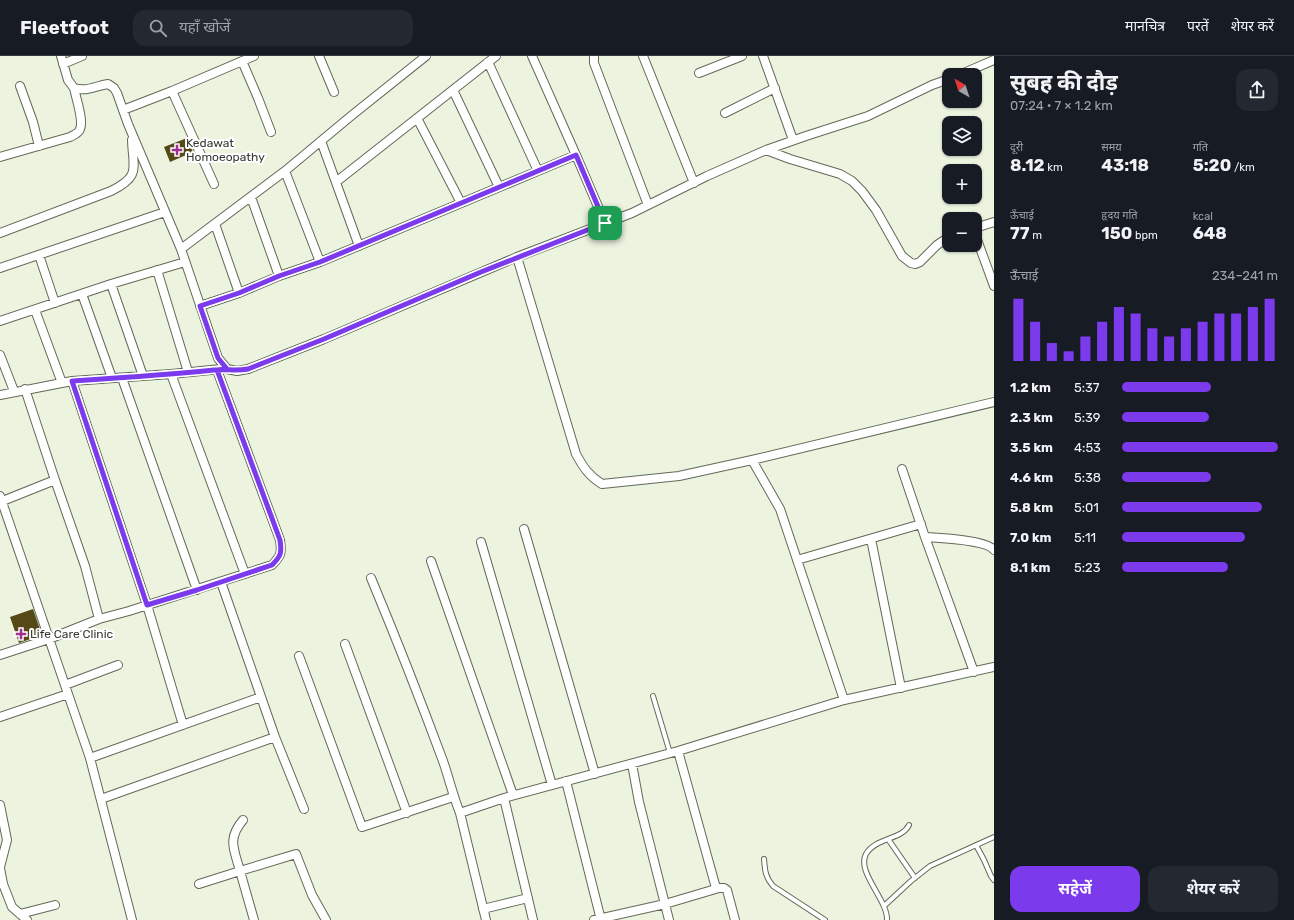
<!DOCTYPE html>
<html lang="hi">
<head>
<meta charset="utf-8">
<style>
	body { margin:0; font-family:Rubik,"Noto Sans Devanagari",sans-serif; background:#242831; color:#f1f3f6; height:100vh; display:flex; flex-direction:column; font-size:15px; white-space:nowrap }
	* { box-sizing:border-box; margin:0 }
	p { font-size:13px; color:#9ea1a6 }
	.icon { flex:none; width:22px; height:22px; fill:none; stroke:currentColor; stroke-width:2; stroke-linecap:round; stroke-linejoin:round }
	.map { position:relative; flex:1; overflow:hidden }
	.sheet { display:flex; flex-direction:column; background:#171b24; width:300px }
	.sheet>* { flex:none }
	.needle { width:26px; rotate:321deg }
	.tools { position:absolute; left:942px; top:12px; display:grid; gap:8px }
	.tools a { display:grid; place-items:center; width:40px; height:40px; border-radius:8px; background:#171b24; box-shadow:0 1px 3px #0004; font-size:20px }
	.pin { position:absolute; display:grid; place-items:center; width:34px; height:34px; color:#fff; margin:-17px; border-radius:8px; box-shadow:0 2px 6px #0006 }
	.round { display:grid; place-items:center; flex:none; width:42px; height:42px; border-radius:12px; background:#242831 }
	.headline { display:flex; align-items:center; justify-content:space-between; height:68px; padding:0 16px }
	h1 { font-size:22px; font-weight:700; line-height:30px }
	.stats { display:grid; grid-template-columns:repeat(3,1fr); gap:6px; height:68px; padding:4px 16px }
	.stats div { display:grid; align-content:center }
	.stats b { font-size:17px; font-weight:700 }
	.stats small { font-size:11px; font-weight:400 }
	.stats p { font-size:11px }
	.chart { height:112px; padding:8px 16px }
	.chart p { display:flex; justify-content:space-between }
	.chart svg { width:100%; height:72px; margin-top:4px; stroke:#7c3aed; stroke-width:6 }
	.cta { display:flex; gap:8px; margin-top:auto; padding:8px 16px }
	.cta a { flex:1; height:46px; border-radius:12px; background:#7c3aed; color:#fff; font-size:16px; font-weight:700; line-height:46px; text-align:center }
	.cta a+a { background:#242831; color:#f1f3f6 }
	ul { padding:0 16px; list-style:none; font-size:13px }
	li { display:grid; grid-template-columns:64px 48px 1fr; align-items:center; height:30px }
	li i { height:10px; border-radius:5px; background:#7c3aed }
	header { display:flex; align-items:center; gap:24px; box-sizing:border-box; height:56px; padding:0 20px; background:#171b24; border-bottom:1px solid #363941 }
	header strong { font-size:19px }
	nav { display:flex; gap:22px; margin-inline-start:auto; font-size:14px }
	.search { width:280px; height:36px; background:#242831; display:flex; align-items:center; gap:10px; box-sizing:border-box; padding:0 14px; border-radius:12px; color:#9ea1a6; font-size:15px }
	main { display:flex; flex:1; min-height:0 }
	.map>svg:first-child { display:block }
	.building { fill:#564918 }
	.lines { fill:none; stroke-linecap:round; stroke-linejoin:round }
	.service-casing { stroke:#626958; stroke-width:6 }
	.minor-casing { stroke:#626958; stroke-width:10 }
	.service { stroke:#fff; stroke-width:4 }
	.minor { stroke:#fff; stroke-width:8 }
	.route-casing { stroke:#fff; stroke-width:8 }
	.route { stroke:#7c3aed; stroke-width:5 }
	.poi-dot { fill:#9f2f8d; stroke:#fff; stroke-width:1.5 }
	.labels { text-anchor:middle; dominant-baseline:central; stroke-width:4; stroke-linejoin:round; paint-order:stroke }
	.poi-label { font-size:12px; fill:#363a32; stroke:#fff; text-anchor:start }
</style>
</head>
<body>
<header>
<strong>Fleetfoot</strong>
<div class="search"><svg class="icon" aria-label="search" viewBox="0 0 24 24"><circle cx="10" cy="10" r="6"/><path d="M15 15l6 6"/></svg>यहाँ खोजें</div>
<nav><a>मानचित्र</a><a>परतें</a><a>शेयर करें</a></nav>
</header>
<main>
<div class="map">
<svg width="994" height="864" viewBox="0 0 994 864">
	<rect width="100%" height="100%" fill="#ecf4e0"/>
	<path class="building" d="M187,82l6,14 -23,10 -6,-15z
		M33,553l9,26 -23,8 -9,-26z"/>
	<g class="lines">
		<defs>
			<path id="service" d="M653,640l17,57
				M888,783l27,39
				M976,789l8,15 7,16 3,4
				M764,803c1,11 1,18 9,27l52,34
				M884,850l27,-25 19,-15 64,-29
				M887,864c1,-20 -31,-48 -21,-66 10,-17 36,-14 43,-29"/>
			<path id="minor" d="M61,0l7,24 6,8c13,4 21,-2 34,-4l6,4 3,5 11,31 53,125 37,109 9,11 10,2 11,-2 76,-30 193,-82 115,-44 75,-37 59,-26 40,-14 62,-20 64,-31 17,-6
				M319,0l15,36
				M532,0l44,99
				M594,0v7l54,142
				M643,0l51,127
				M763,0l30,84
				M242,5l16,37 13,34
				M488,6l50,109 38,-16 29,68
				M63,8l19,-8
				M699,17l43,-17
				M959,19l35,-15
				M20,30l13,36 6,24
				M453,34l46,97
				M172,35l42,93
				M123,54l49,-19 82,-35
				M725,57l50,-25
				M417,62l44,85
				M321,85l38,105
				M766,94l24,9 50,15 12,7 10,10 14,19 26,46 9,7 4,1 5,-2 17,-17 12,-8
				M0,101l70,-20c4,-2 9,-4 10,-8 4,-8 -4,-31 -6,-41
				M285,115l35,91
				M336,126l160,-126
				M251,141l28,79
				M215,168l24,69
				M975,172l19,-6
				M0,177l111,-42c30,-15 22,-22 21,-51
				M975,178l19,52
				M181,193l104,-78 66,-55 75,-60
				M39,199l16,48
				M517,201l59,197c7,13 13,22 26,30l77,-8 73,-16 242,-58
				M0,212l165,-56
				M157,214l31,102
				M111,228l32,92
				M82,238l30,84
				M200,250l39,-13 40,-17 41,-14 218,-91
				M35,254l27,73
				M0,265l111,-37 74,-22
				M0,299l14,36
				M171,318l74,200
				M122,322l75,212
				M72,325l75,224 36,120
				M25,333l30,91
				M0,339l72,-14 99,-7 50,-5
				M752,404l28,49 64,191
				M902,413l23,68 49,135
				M0,440l90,262 42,162
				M0,446l55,-22 30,86 14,53
				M524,473l71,245
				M925,481c14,1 62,3 69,13
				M871,483l30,149
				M481,486l71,243
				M797,504l124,-36
				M431,505l82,234
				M371,522c25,60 49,121 72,183 6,17 10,35 17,52l26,107
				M221,526l54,155 29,72
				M345,588l62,169
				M0,599l49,-16 50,-20 30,-8 143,-46c9,-9 10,-12 8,-25l-63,-170
				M299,600l63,171 91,-30
				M65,629l53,-20
				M0,661l68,-23
				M678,695l38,137
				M90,702l171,-61
				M632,708l7,38 30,118
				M566,725l35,139
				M101,743l174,-62
				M0,749l7,35 -7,27
				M460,757l44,-15
				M0,812l3,16
				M0,828h3l9,23 15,13
				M199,828l41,-13c-6,-22 -13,-32 3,-51
				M483,853l45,-11
				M20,858l35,-9
				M254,864l-14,-49 56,-17 16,41 14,25
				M533,864l-29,-122 174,-47 166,-51 150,-33
				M594,864l71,-16 54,-16h5l3,2 8,30"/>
		</defs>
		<use href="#service" class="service-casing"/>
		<use href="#minor" class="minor-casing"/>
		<use href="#service" class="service"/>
		<use href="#minor" class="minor"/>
	</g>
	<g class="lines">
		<defs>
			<path id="route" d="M605,167l-124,49 -157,67 -76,30c-12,2 -22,0 -34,1 -47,5 -95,8 -142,11l75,224 50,-15 75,-25c9,-9 10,-12 8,-25l-63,-170 10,-1 -9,-11 -18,-52 39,-13 40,-17 41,-14 256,-107 29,68"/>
		</defs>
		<use href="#route" class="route-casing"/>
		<use href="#route" class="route"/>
	</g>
	<g class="poi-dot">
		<path d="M175 88h4v4h4v4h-4v4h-4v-4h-4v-4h4z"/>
		<path d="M19 572h4v4h4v4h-4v4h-4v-4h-4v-4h4z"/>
	</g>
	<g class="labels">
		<g class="poi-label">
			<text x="186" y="87">Kedawat<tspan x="186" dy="14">Homoeopathy</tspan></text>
			<text x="30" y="578">Life Care Clinic</text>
		</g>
	</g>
</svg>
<div class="tools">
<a><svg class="needle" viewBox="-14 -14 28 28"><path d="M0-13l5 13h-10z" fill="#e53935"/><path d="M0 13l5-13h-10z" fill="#9ea1a6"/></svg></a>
<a><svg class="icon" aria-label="layers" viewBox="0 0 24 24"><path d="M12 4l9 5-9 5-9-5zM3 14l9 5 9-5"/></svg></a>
<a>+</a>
<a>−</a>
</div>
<div class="pin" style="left:605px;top:167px;background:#1e9e55"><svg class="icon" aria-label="arrive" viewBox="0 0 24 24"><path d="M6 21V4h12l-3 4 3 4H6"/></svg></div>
</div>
<section class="sheet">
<div class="headline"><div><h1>सुबह की दौड़</h1><p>07:24 · 7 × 1.2 km</p></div><a class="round"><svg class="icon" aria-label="share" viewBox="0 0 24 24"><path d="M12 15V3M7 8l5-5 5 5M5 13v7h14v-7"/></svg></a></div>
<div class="stats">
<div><p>दूरी</p><b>8.12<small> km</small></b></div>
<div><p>समय</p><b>43:18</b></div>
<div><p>गति</p><b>5:20<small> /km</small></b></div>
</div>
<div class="stats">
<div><p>ऊँचाई</p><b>77<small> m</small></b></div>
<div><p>हृदय गति</p><b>150<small> bpm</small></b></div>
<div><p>kcal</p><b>648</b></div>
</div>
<div class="chart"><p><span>ऊँचाई</span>234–241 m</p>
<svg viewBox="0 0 160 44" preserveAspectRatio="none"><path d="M5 44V6M15 44V20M25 44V33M35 44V38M45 44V29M55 44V20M65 44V11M75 44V15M85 44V24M95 44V29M105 44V24M115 44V20M125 44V15M135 44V15M145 44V11M155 44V6"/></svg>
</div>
<ul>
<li><b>1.2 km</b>5:37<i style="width:57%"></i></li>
<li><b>2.3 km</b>5:39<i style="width:56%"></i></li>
<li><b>3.5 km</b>4:53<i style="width:100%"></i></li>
<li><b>4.6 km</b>5:38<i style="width:57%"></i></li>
<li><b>5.8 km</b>5:01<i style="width:90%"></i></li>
<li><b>7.0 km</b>5:11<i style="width:79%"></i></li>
<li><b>8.1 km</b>5:23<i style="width:68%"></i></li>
</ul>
<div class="cta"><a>सहेजें</a><a>शेयर करें</a></div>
</section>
</main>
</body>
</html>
